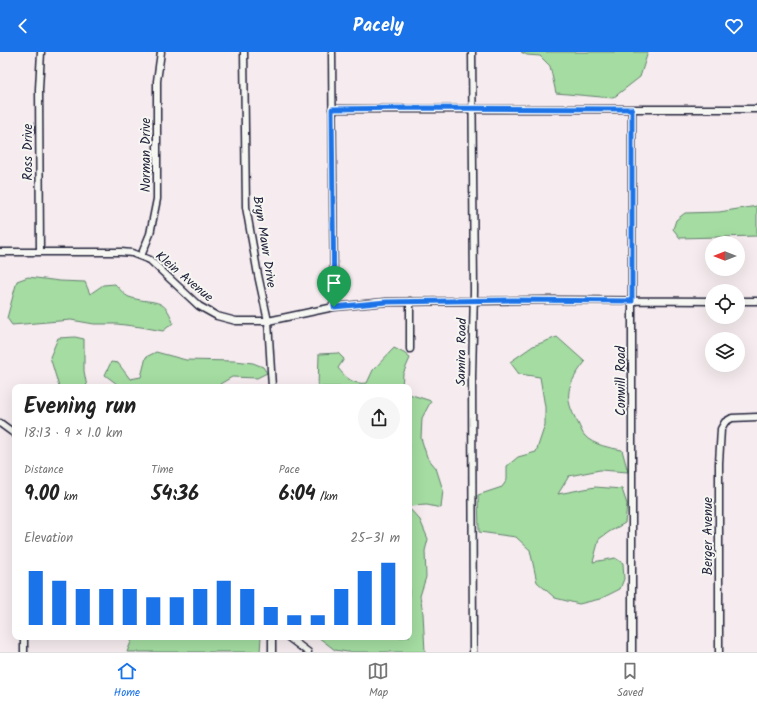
<!DOCTYPE html>
<html lang="en">
<head>
<meta charset="utf-8">
<style>
	body { margin:0; font-family:Kalam,sans-serif; background:#f6f6f6; color:#222; height:100vh; display:flex; flex-direction:column; font-size:15px; white-space:nowrap }
	* { box-sizing:border-box; margin:0 }
	p { font-size:13px; color:#767676 }
	.icon { flex:none; width:22px; height:22px; fill:none; stroke:currentColor; stroke-width:2; stroke-linecap:round; stroke-linejoin:round }
	.map { position:relative; flex:1; overflow:hidden }
	.panel { position:absolute; left:12px; top:332px; width:400px; height:256px; display:flex; flex-direction:column; background:#fff; border-radius:8px; box-shadow:0 4px 16px #0002 }
	.panel>* { flex:none }
	.needle { width:26px; rotate:270deg }
	.controls { position:absolute; left:705px; top:184px; display:grid; gap:8px }
	.controls a { display:grid; place-items:center; width:40px; height:40px; border-radius:50%; background:#fff; box-shadow:0 4px 16px #0002; font-size:20px }
	.pin { position:absolute; display:grid; place-items:center; width:34px; height:34px; color:#fff; margin:-41px -17px; border-radius:50% 50% 50% 0; rotate:-45deg; box-shadow:0 0 4px #0007 }
	.pin .icon { rotate:45deg }
	.round { display:grid; place-items:center; flex:none; width:42px; height:42px; border-radius:21px; background:#f6f6f6 }
	.head { display:flex; align-items:center; justify-content:space-between; height:68px; padding:0 12px }
	h1 { font-size:22px; font-weight:600; line-height:30px }
	.stats { display:grid; grid-template-columns:repeat(3,1fr); gap:6px; height:68px; padding:4px 12px }
	.stats div { display:grid; align-content:center }
	.stats b { font-size:20px; font-weight:600 }
	.stats small { font-size:11px; font-weight:400 }
	.stats p { font-size:11px }
	.chart { height:112px; padding:8px 12px }
	.chart p { display:flex; justify-content:space-between }
	.chart svg { width:100%; height:72px; margin-top:4px; stroke:#1a73e8; stroke-width:6 }
	header { display:flex; justify-content:space-between; align-items:center; height:52px; padding:0 12px; background:#1a73e8; color:#fff; font-size:18px; font-weight:600 }
	.tabs { display:flex; justify-content:space-around; align-items:center; height:56px; border-top:1px solid #e0e0e0; background:#fff; font-size:11px; color:#767676 }
	.tabs a { display:grid; justify-items:center; gap:2px }
	.tabs .selected { color:#1a73e8 }
	.map>svg:first-child { display:block }
	.green { fill:#a4dca1; stroke:#637f6e }
	.lines { fill:none; stroke-linecap:round; stroke-linejoin:round }
	.minor-casing { stroke:#22223b; stroke-width:9 }
	.minor { stroke:#f6f6f2; stroke-width:6 }
	.route-casing { stroke:#fff; stroke-width:8 }
	.route { stroke:#1a73e8; stroke-width:5 }
	.labels { text-anchor:middle; dominant-baseline:central; stroke-width:4; stroke-linejoin:round; paint-order:stroke }
	.street-label { font-size:13px; fill:#22223b; stroke:#f6f6f2 }
</style>
</head>
<body>
<header><svg class="icon" aria-label="back" viewBox="0 0 24 24"><path d="M15 5l-7 7 7 7"/></svg>Pacely<svg class="icon" aria-label="heart" viewBox="0 0 24 24"><path d="M12 20l-8-8c-3-5 5-10 8-4 3-6 11-1 8 4z"/></svg></header>
<div class="map">
<svg width="757" height="600" viewBox="0 0 757 600">
	<rect width="100%" height="100%" fill="#f6ecef"/>
	<filter id="ink" filterUnits="userSpaceOnUse"><feTurbulence type="fractalNoise" baseFrequency=".025" numOctaves="2"/><feDisplacementMap in="SourceGraphic" scale="8" xChannelSelector="R" yChannelSelector="G"/><feConvolveMatrix kernelMatrix="1 2 1 2 8 2 1 2 1" color-interpolation-filters="sRGB"/></filter>
	<g filter="url(#ink)">
		<path class="green" d="M521,0h127l-8,25 -27,21 -57,-5 -6,-27 -10,-10 -13,-1z
			M757,154v30l-77,2 -7,-9 3,-9 9,-7 34,-1z
			M28,225l32,4 25,1 5,12 13,-9 12,-1c4,4 9,11 14,13 22,8 36,-2 44,26l-10,8 -22,-4 -24,-3h-23l-23,-4 -59,5 -5,-7 10,-37z
			M75,285l9,2v32l3,16h-28l-9,-30 8,-19z
			M557,285l28,25c-17,22 -23,34 -7,61 2,4 4,10 7,13 8,9 26,12 37,14l6,22 -28,-2 -31,6 -11,18 37,-7 27,2 5,15 -2,19 -16,9 -10,7 -6,23 22,-4 8,5 1,16 -4,10 -20,10 -21,5 -24,-6 -18,-16 -7,-32 -14,-13 -37,-5 -1,-37 24,-8 5,-7v-14l11,-9 18,-5 9,-27v-18l-5,-30 -21,-3 -9,-12 23,-16z
			M394,296l10,5 6,5 -7,16 -1,13h-84l1,-33 19,-1 6,6 -6,9c8,10 15,17 29,15l6,-13z
			M156,300l30,8 49,1 18,2 10,4 4,6 -10,5 -25,-1 -12,7v3h-99l-16,-12 6,-13 7,1 12,16 11,-2 5,-20z
			M409,342l22,7 -9,17 -1,20 6,19 9,11 7,22 -2,18 -14,-3 -18,1z
			M409,456l11,12 8,19 -3,12 1,26 -6,19 3,17 2,39h-78l-12,-2 -17,-13h91z
			M133,585h128l-1,15h-133z"/>
		<g class="lines">
			<defs>
				<path id="minor" d="M244,0l2,155 12,68 10,46 4,66
					M332,0l2,255
					M472,0l2,239 -2,85 1,276
					M332,57h425
					M632,57v543
					M0,200h121l11,1 18,7 49,46 18,10 19,5h32l66,-14 52,-5 163,-2 163,1
					M40,200l-1,-163 2,-37
					M141,204l9,-22 7,-35v-118l4,-29
					M410,249v48
					M738,249h19
					M0,371l15,11
					M288,585l20,15
					M24,600v-15
					M272,600v-15
					M719,600v-189l2,-34 4,-7 7,-4 25,-1"/>
			</defs>
			<use href="#minor" class="minor-casing"/>
			<use href="#minor" class="minor"/>
		</g>
	</g>
	<g class="lines" filter="url(#ink)">
		<defs>
			<path id="route" d="M411,56l221,1v192l-120,-1 -126,2 -52,5 -2,-198z"/>
		</defs>
		<use href="#route" class="route-casing"/>
		<use href="#route" class="route"/>
	</g>
	<g class="labels">
		<g class="street-label">
			<text transform="translate(28 100) rotate(-90)">Ross Drive</text>
			<text transform="translate(146 103) rotate(-90)">Norman Drive</text>
			<text transform="translate(264 190) rotate(81)">Bryn Mawr Drive</text>
			<text transform="translate(184 225) rotate(40)">Klein Avenue</text>
			<text transform="translate(462 300) rotate(-89)">Samira Road</text>
			<text transform="translate(621 329) rotate(-90)">Conwill Road</text>
			<text transform="translate(708 484) rotate(-90)">Berger Avenue</text>
		</g>
	</g>
</svg>
<div class="controls">
<a><svg class="needle" viewBox="-14 -14 28 28"><path d="M0-13l5 13h-10z" fill="#e53935"/><path d="M0 13l5-13h-10z" fill="#767676"/></svg></a>
<a><svg class="icon" aria-label="locate" viewBox="0 0 24 24"><circle cx="12" cy="12" r="6"/><path d="M12 2v4M12 18v4M2 12h4M18 12h4"/></svg></a>
<a><svg class="icon" aria-label="layers" viewBox="0 0 24 24"><path d="M12 4l9 5-9 5-9-5zM3 14l9 5 9-5"/></svg></a>
</div>
<div class="pin" style="left:334px;top:255px;background:#1e9e55"><svg class="icon" aria-label="arrive" viewBox="0 0 24 24"><path d="M6 21V4h12l-3 4 3 4H6"/></svg></div>
<section class="panel">
<div class="head"><div><h1>Evening run</h1><p>18:13 · 9 × 1.0 km</p></div><a class="round"><svg class="icon" aria-label="share" viewBox="0 0 24 24"><path d="M12 15V3M7 8l5-5 5 5M5 13v7h14v-7"/></svg></a></div>
<div class="stats">
<div><p>Distance</p><b>9.00<small> km</small></b></div>
<div><p>Time</p><b>54:36</b></div>
<div><p>Pace</p><b>6:04<small> /km</small></b></div>
</div>
<div class="chart"><p><span>Elevation</span>25–31 m</p>
<svg viewBox="0 0 160 44" preserveAspectRatio="none"><path d="M5 44V11M15 44V17M25 44V22M35 44V22M45 44V22M55 44V27M65 44V27M75 44V22M85 44V17M95 44V22M105 44V33M115 44V38M125 44V38M135 44V22M145 44V11M155 44V6"/></svg>
</div>
</section>
</div>
<nav class="tabs">
<a class="selected"><svg class="icon" aria-label="home" viewBox="0 0 24 24"><path d="M3 11l9-7 9 7M6 9v11h12V9"/></svg>Home</a>
<a><svg class="icon" aria-label="map" viewBox="0 0 24 24"><path d="M3 6l6-2 6 2 6-2v14l-6 2-6-2-6 2zM9 4v14M15 6v14"/></svg>Map</a>
<a><svg class="icon" aria-label="saved" viewBox="0 0 24 24"><path d="M7 4h10v16l-5-4-5 4z"/></svg>Saved</a>
</nav>
</body>
</html>
